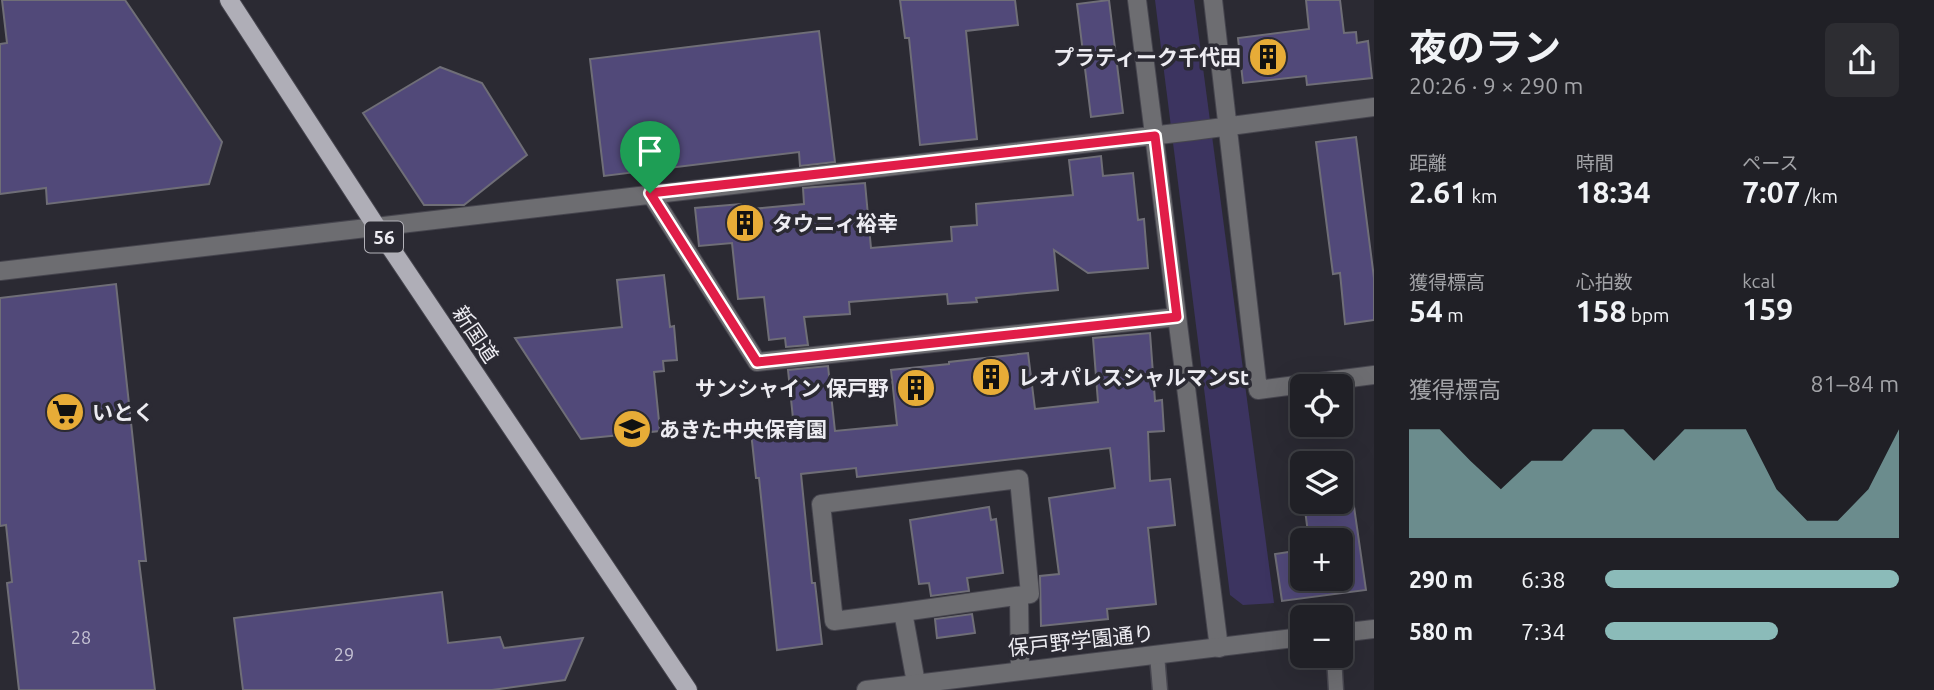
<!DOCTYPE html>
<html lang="ja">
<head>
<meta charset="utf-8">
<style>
	body { margin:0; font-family:Ubuntu,"Noto Sans JP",sans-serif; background:#2d2d32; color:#f1f3f6; height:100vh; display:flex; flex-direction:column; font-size:26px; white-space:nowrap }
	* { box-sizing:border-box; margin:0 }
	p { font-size:23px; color:#a2a3a7 }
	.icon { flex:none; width:38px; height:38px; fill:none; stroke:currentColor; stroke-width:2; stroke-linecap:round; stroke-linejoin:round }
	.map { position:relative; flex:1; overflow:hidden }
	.sheet { display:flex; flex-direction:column; background:#202026; width:560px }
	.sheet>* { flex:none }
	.buttons { position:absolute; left:1290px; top:374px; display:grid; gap:14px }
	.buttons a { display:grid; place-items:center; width:63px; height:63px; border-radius:10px; background:#202026; box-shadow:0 7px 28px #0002,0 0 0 2px #3d3e43; font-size:35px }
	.pin { position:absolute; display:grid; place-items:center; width:60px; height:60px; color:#fff; margin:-72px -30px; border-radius:50% 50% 50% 0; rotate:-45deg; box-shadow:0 0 7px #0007 }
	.pin .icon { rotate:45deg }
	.round { display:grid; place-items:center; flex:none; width:74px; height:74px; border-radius:10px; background:#2d2d32 }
	.head { display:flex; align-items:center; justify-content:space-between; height:119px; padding:0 35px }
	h1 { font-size:38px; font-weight:700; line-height:52px }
	.figures { display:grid; grid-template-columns:repeat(3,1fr); gap:10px; height:119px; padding:7px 35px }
	.figures div { display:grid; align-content:center }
	.figures b { font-size:30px; font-weight:700 }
	.figures small { font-size:19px; font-weight:400 }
	.figures p { font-size:19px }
	.chart { height:196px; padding:14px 35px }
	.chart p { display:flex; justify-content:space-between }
	.chart svg { width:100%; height:126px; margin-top:7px; fill:#8bbbb9; opacity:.7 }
	ul { padding:0 35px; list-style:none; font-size:23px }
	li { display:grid; grid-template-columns:112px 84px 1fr; align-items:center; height:52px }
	li i { height:18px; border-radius:9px; background:#8bbbb9 }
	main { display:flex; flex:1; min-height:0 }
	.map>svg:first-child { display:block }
	.green { fill:#3c3460 }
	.building { fill:#514979; stroke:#6f6e77; stroke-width:2 }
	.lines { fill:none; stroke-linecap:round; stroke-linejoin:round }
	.service-casing { stroke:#46454e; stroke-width:17 }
	.minor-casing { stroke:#46454e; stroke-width:20 }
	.tertiary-casing { stroke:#46454e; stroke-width:20 }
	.primary-casing { stroke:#46454e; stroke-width:20 }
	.service { stroke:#6d6d71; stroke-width:14 }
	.minor { stroke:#6d6d71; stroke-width:18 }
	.tertiary { stroke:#6d6d71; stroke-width:18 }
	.primary { stroke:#afaeb7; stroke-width:18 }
	.route-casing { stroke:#fff; stroke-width:14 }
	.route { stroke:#e11d48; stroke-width:9 }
	.labels { text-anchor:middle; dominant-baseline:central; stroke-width:7; stroke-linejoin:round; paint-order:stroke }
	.number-label { font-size:18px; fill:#c6c3d4 }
	.shield { fill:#2b2a33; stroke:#b3b2b9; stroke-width:2 }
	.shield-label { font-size:19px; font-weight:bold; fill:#edecf2 }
	.poi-label { font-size:21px; font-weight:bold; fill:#edecf2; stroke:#2b2a33; text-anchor:start }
	.street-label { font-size:21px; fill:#edecf2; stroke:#2b2a33 }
</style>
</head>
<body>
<main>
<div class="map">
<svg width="1374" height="690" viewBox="0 0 1374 690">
	<rect width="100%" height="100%" fill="#2b2a33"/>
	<path class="green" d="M1155,0h39l80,603 -31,2 -13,-10z"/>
	<path class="building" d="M2,0h123l97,142 -13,42 -162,20 -1,-16 -46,6v-150l7,-1z
		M900,0h115l3,25 -52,6 11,108 -57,6 -11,-107h-4z
		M1109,0l14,113 -32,4 -14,-113z
		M1306,0h34l4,33 12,-1 1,11 11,-2 4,37 -65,7 -1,-9 -63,7 -5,-45 71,-9z
		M819,31l16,131 -35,4 -1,-14 -195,24 -14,-117z
		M440,67l42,16 45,72 -63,50h-40l-61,-92z
		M1356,137l18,141v42l-29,4 -5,-51 -7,1 -17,-132z
		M1101,156l2,20 30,-3 5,47 6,-1 4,49 -60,5 -34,-23 4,40 -82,8 1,4 -29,2 -1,-10 -98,8 1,12 -46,3 4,28 -22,2 -1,-9 -16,2 -5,-43 -26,2 -6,-56 -33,3 -4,-38 46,-4 1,6 62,-6 -1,-16 62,-5 6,65 81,-7 -1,-14 26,-2 -1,-21 97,-9 -4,-35z
		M664,275l6,52 4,-1 3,34 -14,1 1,10 -10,1 6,59 -79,8 -66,-101 107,-11 -5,-47z
		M116,284l30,277h-7l16,129h-136l-12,-107 5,-1 -6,-57 -6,1v-228z
		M1150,333l5,68 7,-1 2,31 -16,1 2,49 20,-2 5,46 -27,3 8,76 -49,5 1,10 -67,7 -1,-50 19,-2 -10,-76 66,-10 -5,-40 -253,29 -1,-9 -55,6 11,109h3l7,61 -45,6 -18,-172h-3l-5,-46 43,-4 -6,-58 40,-4 7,65 62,-6 -6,-55 58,-6v-2l79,-9 7,56 63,-7 -5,-64z
		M1348,465l18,125 -84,11 -7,-47 27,-4v29h38v-38h-31l-5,-39h36v-36z
		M989,507l2,13 5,-1 7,54 -36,5 2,13 -38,5 -2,-13 -10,1 -9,-64z
		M442,592l6,51 52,-6 4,11 79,-10 -18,42 -73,10h-249l-9,-72z
		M972,614l3,19 -38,5 -2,-19z"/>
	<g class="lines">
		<defs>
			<path id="service" d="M1157,655l3,35
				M1334,656l2,34"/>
			<path id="minor" d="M1137,0l82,648
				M1213,0l45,390 116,-15
				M650,193l107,169 420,-45
				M0,271l1193,-140 181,-24
				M1019,596l1,74
				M903,612l127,-18 -11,-115 -198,25 13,117 69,-9 13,71"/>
			<path id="tertiary" d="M1340,633l34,-4
				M866,690l436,-53"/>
			<path id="primary" d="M229,0l147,226 312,464"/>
		</defs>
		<use href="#service" class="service-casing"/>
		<use href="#minor" class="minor-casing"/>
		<use href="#tertiary" class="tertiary-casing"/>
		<use href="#primary" class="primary-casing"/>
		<use href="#service" class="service"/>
		<use href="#minor" class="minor"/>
		<use href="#tertiary" class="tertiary"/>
		<use href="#primary" class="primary"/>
	</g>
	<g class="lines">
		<defs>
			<path id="route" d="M1155,136l22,181 -420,45 -107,-169z"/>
		</defs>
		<use href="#route" class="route-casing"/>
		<use href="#route" class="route"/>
	</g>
	<defs>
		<symbol id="building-disc" viewBox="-11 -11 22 22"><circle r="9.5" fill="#e7ac37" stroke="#2b2a33"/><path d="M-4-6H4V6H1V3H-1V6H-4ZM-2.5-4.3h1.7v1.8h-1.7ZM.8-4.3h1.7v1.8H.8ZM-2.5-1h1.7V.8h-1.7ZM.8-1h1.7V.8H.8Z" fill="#111"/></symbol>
		<symbol id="supermarket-disc" viewBox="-11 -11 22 22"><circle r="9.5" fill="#e7ac37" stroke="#2b2a33"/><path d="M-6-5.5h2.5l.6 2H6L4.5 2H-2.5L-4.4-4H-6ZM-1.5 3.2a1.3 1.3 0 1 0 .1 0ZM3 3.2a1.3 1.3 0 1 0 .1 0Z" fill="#111"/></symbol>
		<symbol id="school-disc" viewBox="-11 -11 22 22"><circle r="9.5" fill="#e7ac37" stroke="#2b2a33"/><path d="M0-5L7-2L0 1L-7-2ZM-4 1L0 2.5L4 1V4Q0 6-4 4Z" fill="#111"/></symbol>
	</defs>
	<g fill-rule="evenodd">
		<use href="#building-disc" x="1246" y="35" width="44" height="44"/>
		<use href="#building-disc" x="723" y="201" width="44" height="44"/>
		<use href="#building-disc" x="969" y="355" width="44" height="44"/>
		<use href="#building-disc" x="894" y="366" width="44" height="44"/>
		<use href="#supermarket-disc" x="43" y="390" width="44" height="44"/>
		<use href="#school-disc" x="610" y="407" width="44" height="44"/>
	</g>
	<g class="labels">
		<g class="number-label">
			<text x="81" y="637">28</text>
			<text x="344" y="654">29</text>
		</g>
		<rect class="shield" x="365" y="221.5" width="38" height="31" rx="5"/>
		<g class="shield-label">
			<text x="384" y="237">56</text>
		</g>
		<g class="poi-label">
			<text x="1241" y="57" text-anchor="end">プラティーク千代田</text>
			<text x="772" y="223">タウニィ裕幸</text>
			<text x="1018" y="377">レオパレスシャルマンSt</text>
			<text x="889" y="388" text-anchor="end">サンシャイン 保戸野</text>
			<text x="92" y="412">いとく</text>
			<text x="659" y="429">あきた中央保育園</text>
		</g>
		<g class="street-label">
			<text transform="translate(476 334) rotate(56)">新国道</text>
			<text transform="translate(1081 640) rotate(-6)">保戸野学園通り</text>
		</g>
	</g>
</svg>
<div class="buttons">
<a><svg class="icon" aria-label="locate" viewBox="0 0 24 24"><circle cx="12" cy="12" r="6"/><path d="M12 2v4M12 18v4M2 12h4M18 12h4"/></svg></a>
<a><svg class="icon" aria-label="layers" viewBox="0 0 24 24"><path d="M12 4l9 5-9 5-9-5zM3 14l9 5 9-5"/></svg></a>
<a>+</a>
<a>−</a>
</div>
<div class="pin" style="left:650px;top:193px;background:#1e9e55"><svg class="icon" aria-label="arrive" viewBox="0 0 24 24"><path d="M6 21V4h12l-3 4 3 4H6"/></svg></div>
</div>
<section class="sheet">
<div class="head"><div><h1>夜のラン</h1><p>20:26 · 9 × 290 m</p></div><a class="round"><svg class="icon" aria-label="share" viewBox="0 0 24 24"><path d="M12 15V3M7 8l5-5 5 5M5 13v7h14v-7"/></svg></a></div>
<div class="figures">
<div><p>距離</p><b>2.61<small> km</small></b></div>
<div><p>時間</p><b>18:34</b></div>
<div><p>ペース</p><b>7:07<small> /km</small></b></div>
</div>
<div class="figures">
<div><p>獲得標高</p><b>54<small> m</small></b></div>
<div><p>心拍数</p><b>158<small> bpm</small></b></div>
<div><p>kcal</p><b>159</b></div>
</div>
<div class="chart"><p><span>獲得標高</span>81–84 m</p>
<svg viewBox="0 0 160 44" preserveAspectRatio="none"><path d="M0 44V6L10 6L20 17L30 27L40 17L50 17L60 6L70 6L80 17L90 6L100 6L110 6L120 27L130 38L140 38L150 27L160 6V44z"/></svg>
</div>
<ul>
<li><b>290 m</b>6:38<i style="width:100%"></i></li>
<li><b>580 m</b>7:34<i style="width:59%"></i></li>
</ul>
</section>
</main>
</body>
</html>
